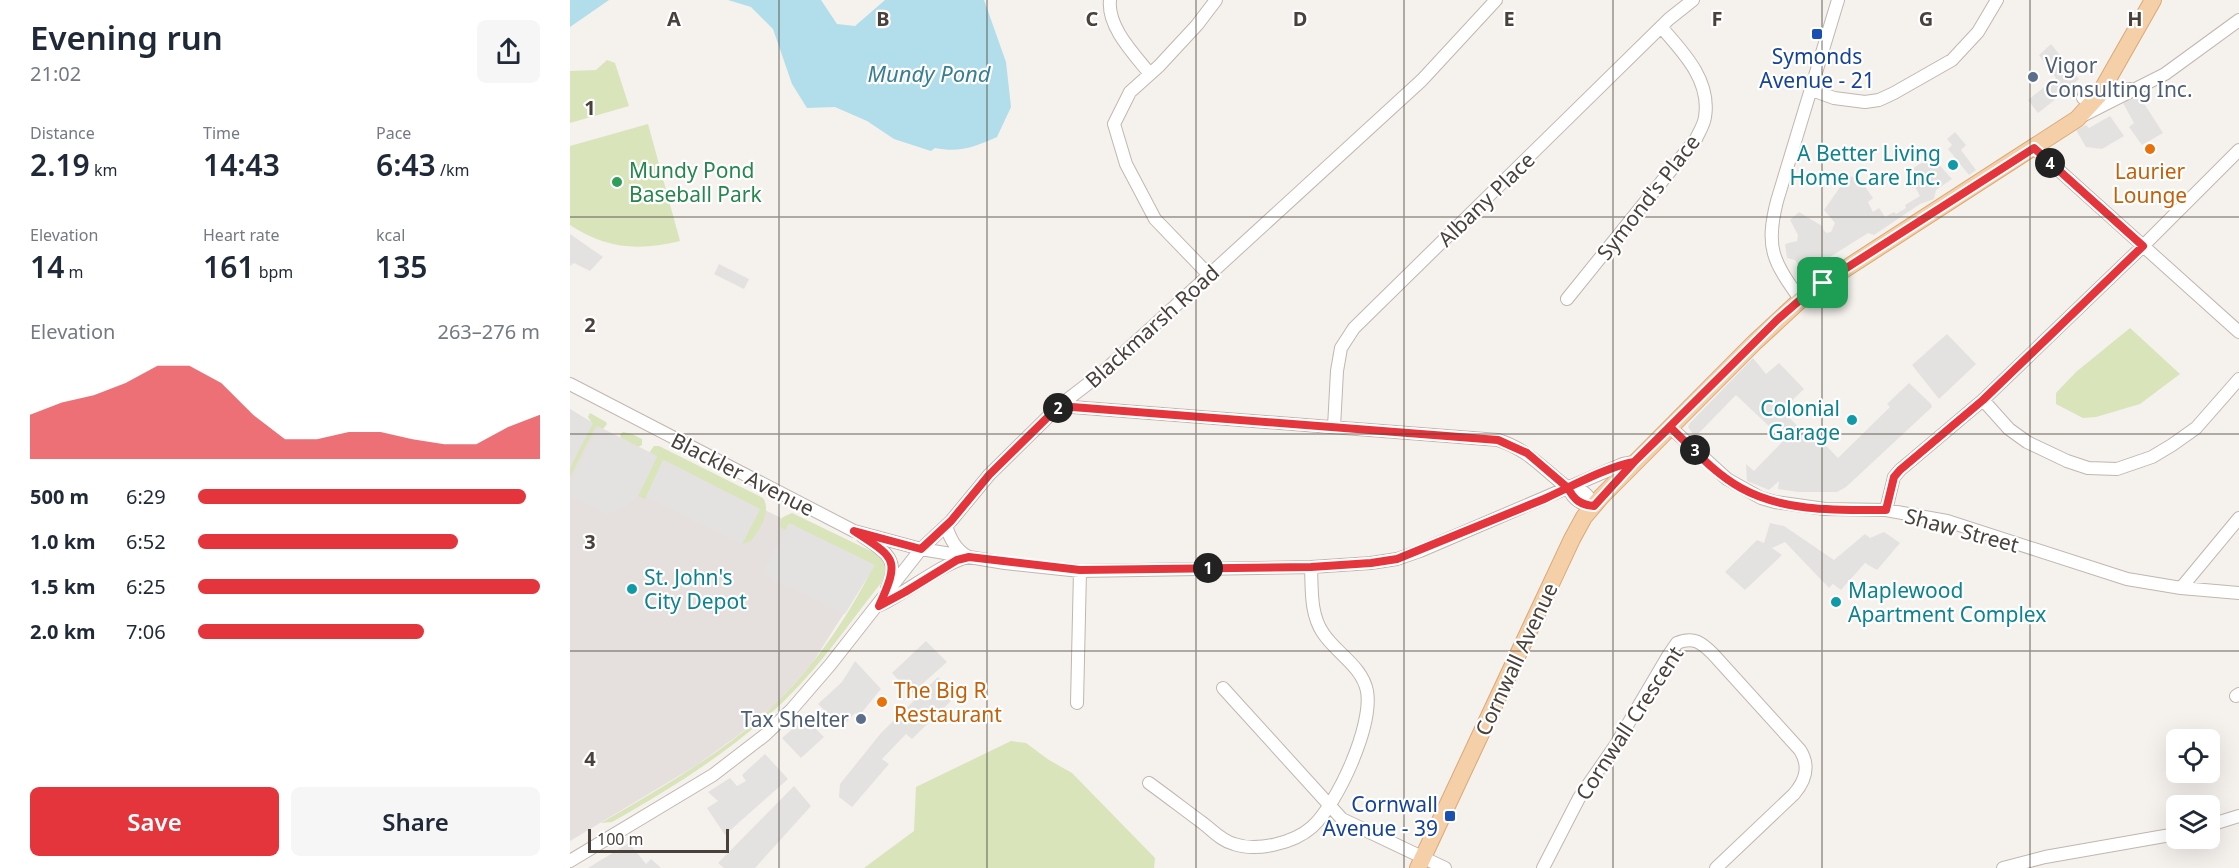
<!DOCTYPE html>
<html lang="en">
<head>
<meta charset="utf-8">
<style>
	body { margin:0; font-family:"Noto Sans",sans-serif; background:#f6f6f7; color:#1f2937; height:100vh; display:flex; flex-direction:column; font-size:22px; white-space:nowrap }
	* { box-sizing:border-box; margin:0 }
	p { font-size:20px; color:#747a83 }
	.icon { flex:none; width:33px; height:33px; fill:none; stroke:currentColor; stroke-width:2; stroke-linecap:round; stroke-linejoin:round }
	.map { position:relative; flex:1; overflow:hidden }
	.details { display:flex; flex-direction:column; background:#fff; width:570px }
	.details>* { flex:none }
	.tools { position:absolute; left:1596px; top:729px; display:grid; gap:12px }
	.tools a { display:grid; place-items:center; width:54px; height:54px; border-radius:9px; background:#fff; box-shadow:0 6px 24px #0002; font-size:30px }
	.scale { position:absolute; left:18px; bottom:15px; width:141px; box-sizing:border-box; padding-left:6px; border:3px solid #49413b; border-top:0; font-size:16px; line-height:21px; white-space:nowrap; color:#49413b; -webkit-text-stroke:4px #fff; paint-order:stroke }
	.pin { position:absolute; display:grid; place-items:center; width:51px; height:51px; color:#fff; margin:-26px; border-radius:12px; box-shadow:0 3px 9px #0006 }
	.km { position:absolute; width:30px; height:30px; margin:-15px; border-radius:50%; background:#222; color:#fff; font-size:16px; line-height:30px; text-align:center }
	.round { display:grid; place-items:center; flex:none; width:63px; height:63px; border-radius:9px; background:#f6f6f7 }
	.overview { display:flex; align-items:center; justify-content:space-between; height:102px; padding:0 30px }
	h1 { font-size:33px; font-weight:600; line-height:45px }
	.stats { display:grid; grid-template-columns:repeat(3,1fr); gap:9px; height:102px; padding:6px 30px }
	.stats div { display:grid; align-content:center }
	.stats b { font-size:30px; font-weight:600 }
	.stats small { font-size:16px; font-weight:400 }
	.stats p { font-size:16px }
	.chart { height:168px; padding:12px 30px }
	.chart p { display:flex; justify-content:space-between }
	.chart svg { width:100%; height:108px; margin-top:6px; fill:#e4353c; opacity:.7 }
	.primary-button { display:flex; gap:12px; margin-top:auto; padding:12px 30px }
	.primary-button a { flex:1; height:69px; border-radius:9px; background:#e4353c; color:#fff; font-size:24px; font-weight:600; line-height:69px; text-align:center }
	.primary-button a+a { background:#f6f6f7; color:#1f2937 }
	ul { padding:0 30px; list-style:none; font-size:20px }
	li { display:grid; grid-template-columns:96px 72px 1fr; align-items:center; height:45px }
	li i { height:15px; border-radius:8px; background:#e4353c }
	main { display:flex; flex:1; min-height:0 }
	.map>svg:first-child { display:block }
	.industrial { fill:#e5e0de }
	.green { fill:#d9e4bb }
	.parking { fill:#e4e2e0 }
	.water { fill:#b1deea }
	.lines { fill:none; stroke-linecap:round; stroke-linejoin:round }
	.minor-casing { stroke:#c0b7b0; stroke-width:14 }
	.major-casing { stroke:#d9a977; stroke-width:18 }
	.minor { stroke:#fff; stroke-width:12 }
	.major { stroke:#f4cfa7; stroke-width:16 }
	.route-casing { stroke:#fff; stroke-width:12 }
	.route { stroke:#e4353c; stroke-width:8 }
	.grid { fill:none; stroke:#49413b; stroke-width:1.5; stroke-opacity:0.55 }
	.transit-dot { fill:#1a4fb4; stroke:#fff; stroke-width:2 }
	.service-dot { fill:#5c6f8a; stroke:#fff; stroke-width:2 }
	.food-dot { fill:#e8710a; stroke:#fff; stroke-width:2 }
	.culture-dot { fill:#0f9aa8; stroke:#fff; stroke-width:2 }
	.leisure-dot { fill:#2e9e5b; stroke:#fff; stroke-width:2 }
	.labels { text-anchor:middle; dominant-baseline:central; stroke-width:4.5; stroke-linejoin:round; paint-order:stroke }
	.transit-label { font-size:21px; fill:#164399; stroke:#fff }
	.service-label { font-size:21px; fill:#4e5e75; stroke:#fff; text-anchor:start }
	.culture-label { font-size:21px; fill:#0d838f; stroke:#fff; text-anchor:end }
	.leisure-label { font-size:21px; fill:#27864d; stroke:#fff; text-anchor:start }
	.food-label { font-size:21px; fill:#c56008; stroke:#fff }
	.street-label { font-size:21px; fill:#49413b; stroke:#fff }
	.water-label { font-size:22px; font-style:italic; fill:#377f94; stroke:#fff }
	.grid-label { font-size:20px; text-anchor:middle; font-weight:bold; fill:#49413b; stroke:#fff; stroke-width:4.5; stroke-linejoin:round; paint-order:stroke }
</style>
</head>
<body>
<main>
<section class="details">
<div class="overview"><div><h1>Evening run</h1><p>21:02</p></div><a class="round"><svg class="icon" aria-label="share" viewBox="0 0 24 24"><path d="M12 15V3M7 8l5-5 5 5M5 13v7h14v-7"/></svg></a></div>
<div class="stats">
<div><p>Distance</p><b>2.19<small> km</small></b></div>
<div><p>Time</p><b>14:43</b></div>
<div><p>Pace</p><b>6:43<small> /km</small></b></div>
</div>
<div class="stats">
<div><p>Elevation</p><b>14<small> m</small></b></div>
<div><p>Heart rate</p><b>161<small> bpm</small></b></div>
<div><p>kcal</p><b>135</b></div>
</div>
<div class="chart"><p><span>Elevation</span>263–276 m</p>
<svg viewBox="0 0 160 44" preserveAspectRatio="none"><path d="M0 44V26L10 21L20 18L30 13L40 6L50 6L60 13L70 26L80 36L90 36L100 33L110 33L120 36L130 38L140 38L150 31L160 26V44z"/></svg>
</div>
<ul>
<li><b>500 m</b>6:29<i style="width:96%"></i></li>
<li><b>1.0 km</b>6:52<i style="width:76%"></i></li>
<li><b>1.5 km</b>6:25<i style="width:100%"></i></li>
<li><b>2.0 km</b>7:06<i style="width:66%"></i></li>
</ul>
<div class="primary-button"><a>Save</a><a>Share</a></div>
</section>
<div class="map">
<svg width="1669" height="868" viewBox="0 0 1669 868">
	<rect width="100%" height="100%" fill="#f5f1ed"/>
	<path class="industrial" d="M0,409l29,18 276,138 -64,100 -35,39 -39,32 -40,29 -127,76z"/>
	<path class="green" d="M37,60l8,3 14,43 -59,17v-52l26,-1z
		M78,124l32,117c-42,10 -74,8 -110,-16v-79z
		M1560,328l50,46 -40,30 -44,13 -13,1 -27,-14v-11l20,-21z
		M20,413l16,9 1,2 -4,5 -7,-3 -26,51v-9l22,-45 -4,-6z
		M53,432l9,2 10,5v6l-4,2 -17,-9 -1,-3z
		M84,446h5l104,52c9,14 -4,33 -13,44l-8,2 18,-35 -96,-49 -19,39 -7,-3 19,-39 -8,-4z
		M222,513l87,42c7,10 8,17 2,28 -31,39 -60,82 -96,117 -52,50 -111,87 -173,122l-11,1c55,-32 112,-64 160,-106 46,-40 86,-97 113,-152l-85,-41 -3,6 -5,-2 -1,-6 3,-5z
		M441,741l15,2 23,17 23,13 83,85 -1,10h-290l50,-37 2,-44z"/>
	<path class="parking" d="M1481,44l28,35 -6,5 5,9 -7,6 -5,-5h-4l-24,19 -10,-13 28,-22 -17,-23z
		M1568,94l25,39 -21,12 -13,-18 5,-4 -11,-20z
		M1540,116l14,20 -22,13 -16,-2 -10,-17 10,-5 3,3z
		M1385,132l11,13 -5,5 15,20 -7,5 -21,-26 4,-4 -5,-6z
		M1362,157l20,22 -16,11 -2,9 -14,5 -46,31 -6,-2 -65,41 -8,-14 -8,-2 -2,-14 12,-3 1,-6 -8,-15 9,-8 23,14 2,5 3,2 4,-1 4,-9 -11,-13 24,-34 11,2 14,20 -5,4 5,10 6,-4 6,9 9,-5 2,2 10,-6 -1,-3 15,-9 -5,-9 -3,1 -7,-10 10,-6 -2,-4z
		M0,234l33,23 -13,14 -16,-8 -4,3z
		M149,264l30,15 -5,10 -30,-15z
		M1377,334l29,30 -37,35 -27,-34z
		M1183,358l13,16 13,-11 25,26 -22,21 26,27 6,-4 24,25 52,-51 -3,-3 22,-21 22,21 1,3 -86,80 -9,5h-39l-20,-3 1,-8 -10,9 -22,-9 -1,-17 8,7 33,-34 -10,-10 -4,3 -37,-35 -41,42 -7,-10 2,-4z
		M0,409l23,14 -23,45z
		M29,427l58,29 -19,40 -12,10 -19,8 -35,-17 -2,-7v-7z
		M93,460l97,49 -18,35 -96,-47z
		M219,523l86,42 -30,49 -82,-40z
		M1200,523l14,3 50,34 31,-26 5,4 14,-6 16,11 -23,27 -12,-7 -24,27 -8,-6 -4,4 -44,-46 -13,6 10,7 -37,35 -20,-18 32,-32 7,3z
		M356,641l21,21 -36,32 -19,-21z
		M285,661l26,28 -22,27 -4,-3 -13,14 -24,-23 24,-22z
		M368,677l13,13 -6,6 6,5 -39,38 -6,-5 -24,25 7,5 -37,43 -13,-10 1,-13 41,-51z
		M235,718l19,19 -23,21 -19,-20z
		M195,754l23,25 -63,56 -18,-27 11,-7 -10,-9 22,-14 7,8 9,-5 -4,-6z
		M224,786l17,20 -56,62h-31l-6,-5z
		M59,843l17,21 5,-5 10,9h-73z"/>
	<path class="water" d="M0,0h39l-39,27z
		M158,0h93l16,24 18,2 30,-26h99l22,62 5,45 -14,30c-23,10 -37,16 -62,11l-4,3 -37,-12 -27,-18 -32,-14 -28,1 -15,-24 -19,-55 -22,-22z"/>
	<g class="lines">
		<defs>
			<path id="minor" d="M540,0c-3,27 24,54 40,74
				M1242,90l22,8 31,4 14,-2 15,-7 58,-33 26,-28 19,-32
				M1513,98l47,-9
				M1514,115l81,-41 74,-54
				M1464,148l205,184
				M639,275l-54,-56 -29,-55 -12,-40 16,-32 29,-26 38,-41 19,-25
				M997,299l129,-160c3,-7 8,-14 9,-22 6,-36 -21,-64 -44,-90
				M1230,299c-27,-38 -35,-51 -23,-98l61,-201
				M0,384l284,147 67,18 84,14 75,8 231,-4 60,-4 26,-4 23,-8 203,-87 11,-2
				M1413,400l26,29 18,13 40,19 21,7 29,1 35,-12 20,-12 24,-17 43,-49
				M489,406l439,34c31,10 45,29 70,48 6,12 13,17 26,18 -6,-12 -11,-17 -24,-18
				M764,427l3,-56 4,-23 13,-20 315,-309 24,-19
				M1100,427l57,52 34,19 14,4 50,7 61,1 61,11 180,58 54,9 58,5
				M1316,510l8,-33 6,-7 83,-70 160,-154 96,-96
				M376,526c4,12 9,23 21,30
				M292,536c22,15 39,23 25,52
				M1611,588l58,-70
				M310,605c29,-14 58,-39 87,-48
				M653,688l119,131 103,49
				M1666,696l3,-2
				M507,703l3,-132
				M579,783c18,13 36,27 55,41 9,7 18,17 30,20 23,8 60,-1 78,-17 26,-24 61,-101 55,-136 -5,-25 -31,-38 -44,-58 -13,-19 -11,-44 -12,-66
				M1640,825l29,-9
				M0,861l143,-86 52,-40 27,-26 38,-44 91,-116 30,-28 38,-46 70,-69 43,-33 320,-293 74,-80
				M973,868l36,-70 36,-52 53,-90 9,-13c17,-7 25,0 36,11l87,96c10,16 6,30 -6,44l-78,74
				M1433,868l42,-11 131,-23"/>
			<path id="major" d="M848,868l154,-329 12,-22 17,-20 153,-154 54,-50 269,-174 22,-24 54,-95"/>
		</defs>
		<use href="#minor" class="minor-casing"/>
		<use href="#major" class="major-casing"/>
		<use href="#minor" class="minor"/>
		<use href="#major" class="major"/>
	</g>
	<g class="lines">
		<defs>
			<path id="route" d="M1253,283l-15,10 -31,27 -143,142c-25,4 -66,26 -90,37l-147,60 -26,4 -60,4 -231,3 -111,-13 -12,3 -52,32 -26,14c22,-48 16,-48 -25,-75l67,18 30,-28 38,-46 70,-69 439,34 29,13 41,35c6,12 13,17 26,18l40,-44 36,-35c22,21 44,46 71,61 43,24 97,22 145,22l8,-33 6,-7 83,-70 160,-154 -109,-98 -211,135"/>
		</defs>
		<use href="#route" class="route-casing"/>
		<use href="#route" class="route"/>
	</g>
	<path class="grid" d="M209,0v868M417,0v868M626,0v868M834,0v868M1043,0v868M1252,0v868M1460,0v868M0,217h1669M0,434h1669M0,651h1669"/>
	<g class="transit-dot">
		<rect x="1241" y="28" width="12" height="12" rx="3"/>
		<rect x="874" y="810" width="12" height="12" rx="3"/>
	</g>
	<g class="service-dot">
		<circle cx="1463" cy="77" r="6"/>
		<circle cx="291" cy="719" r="6"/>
	</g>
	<g class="food-dot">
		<circle cx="1580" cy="149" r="6"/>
		<circle cx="312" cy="702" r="6"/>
	</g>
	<g class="culture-dot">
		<circle cx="1383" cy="165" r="6"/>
		<circle cx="1282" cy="420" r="6"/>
		<circle cx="62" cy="589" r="6"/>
		<circle cx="1266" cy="602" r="6"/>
	</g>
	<circle class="leisure-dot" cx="47" cy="182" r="6"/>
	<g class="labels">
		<g class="transit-label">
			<text x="1247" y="56">Symonds<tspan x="1247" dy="24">Avenue - 21</tspan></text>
			<text x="868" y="804" text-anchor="end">Cornwall<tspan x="868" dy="24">Avenue - 39</tspan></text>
		</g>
		<g class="service-label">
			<text x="1475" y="65">Vigor<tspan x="1475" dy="24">Consulting Inc.</tspan></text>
			<text x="279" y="719" text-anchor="end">Tax Shelter</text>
		</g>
		<g class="culture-label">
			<text x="1371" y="153">A Better Living<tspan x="1371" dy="24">Home Care Inc.</tspan></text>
			<text x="1270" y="408">Colonial<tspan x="1270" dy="24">Garage</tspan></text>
			<text x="74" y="577" text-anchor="start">St. John's<tspan x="74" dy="24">City Depot</tspan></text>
			<text x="1278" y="590" text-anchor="start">Maplewood<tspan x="1278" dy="24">Apartment Complex</tspan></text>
		</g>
		<g class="leisure-label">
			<text x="59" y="170">Mundy Pond<tspan x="59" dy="24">Baseball Park</tspan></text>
		</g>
		<g class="food-label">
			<text x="1580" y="171">Laurier<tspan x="1580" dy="24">Lounge</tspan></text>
			<text x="324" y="690" text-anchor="start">The Big R<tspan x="324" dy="24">Restaurant</tspan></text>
		</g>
		<g class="street-label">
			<text transform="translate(1078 197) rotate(-52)">Symond's Place</text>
			<text transform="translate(916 199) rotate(-44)">Albany Place</text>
			<text transform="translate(582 326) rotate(-42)">Blackmarsh Road</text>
			<text transform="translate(173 474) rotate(27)">Blackler Avenue</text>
			<text transform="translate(1392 530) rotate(15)">Shaw Street</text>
			<text transform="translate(946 659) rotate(-65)">Cornwall Avenue</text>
			<text transform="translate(1059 723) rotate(-57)">Cornwall Crescent</text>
		</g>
		<g class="water-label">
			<text x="359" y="73">Mundy Pond</text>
		</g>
	</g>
	<g class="grid-label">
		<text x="104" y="26">A</text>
		<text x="313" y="26">B</text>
		<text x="522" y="26">C</text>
		<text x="730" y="26">D</text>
		<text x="939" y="26">E</text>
		<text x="1147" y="26">F</text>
		<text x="1356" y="26">G</text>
		<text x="1565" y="26">H</text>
		<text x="20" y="115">1</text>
		<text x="20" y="332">2</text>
		<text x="20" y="549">3</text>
		<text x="20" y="766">4</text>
	</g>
</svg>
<div class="tools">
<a><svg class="icon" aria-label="locate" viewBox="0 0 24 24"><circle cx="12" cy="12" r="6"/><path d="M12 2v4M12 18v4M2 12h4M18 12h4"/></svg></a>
<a><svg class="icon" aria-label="layers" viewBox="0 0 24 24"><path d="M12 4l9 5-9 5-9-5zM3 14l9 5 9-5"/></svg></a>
</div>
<div class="scale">100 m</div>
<div class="pin" style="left:1253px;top:283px;background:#1e9e55"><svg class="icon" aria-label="arrive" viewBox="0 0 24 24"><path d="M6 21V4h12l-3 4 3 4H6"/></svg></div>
<b class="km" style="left:638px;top:568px">1</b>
<b class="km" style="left:488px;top:408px">2</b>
<b class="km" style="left:1125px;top:450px">3</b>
<b class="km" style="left:1480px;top:163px">4</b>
</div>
</main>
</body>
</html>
